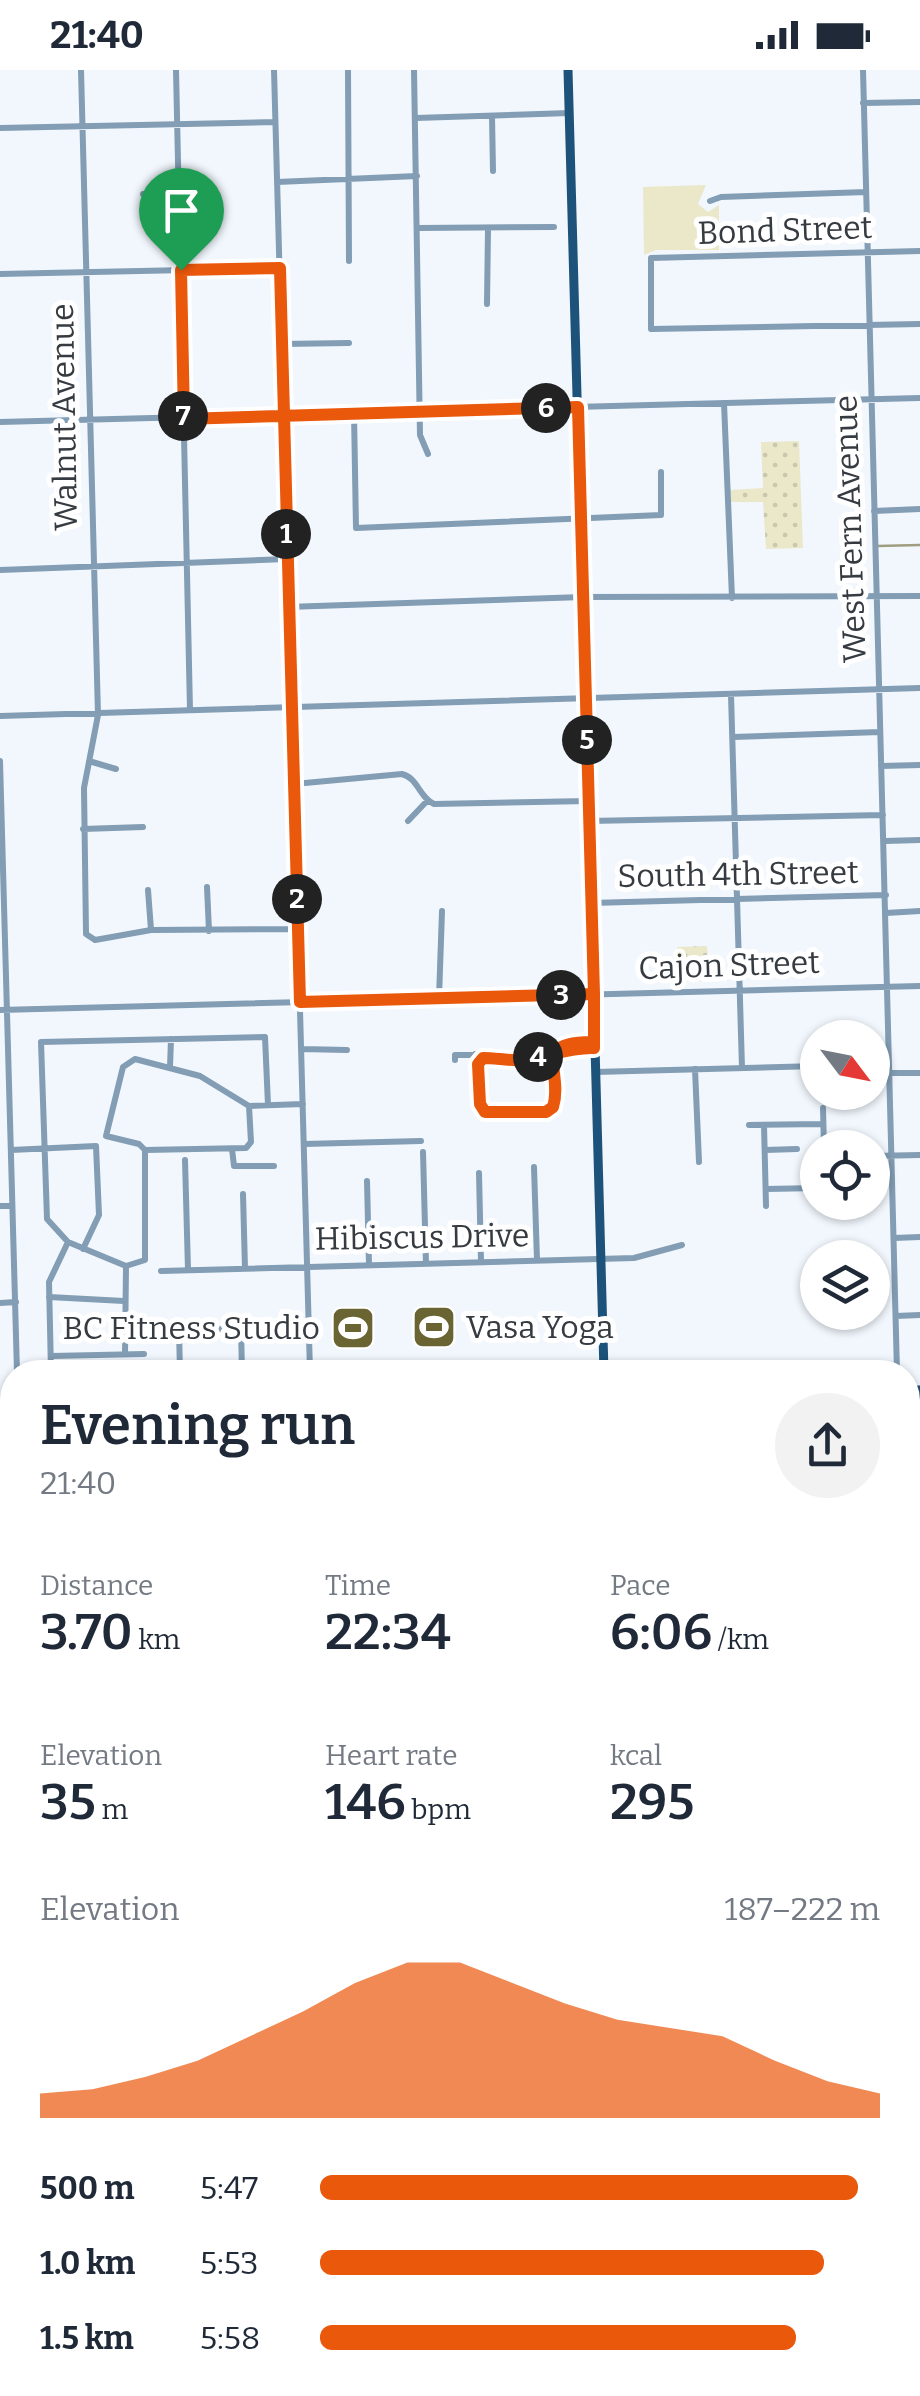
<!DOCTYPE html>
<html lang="en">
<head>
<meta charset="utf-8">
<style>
	body { margin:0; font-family:Bitter,serif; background:#f2f2f3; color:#1f2937; height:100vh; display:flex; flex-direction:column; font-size:38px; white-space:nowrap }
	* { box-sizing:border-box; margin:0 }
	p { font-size:32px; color:#747a83 }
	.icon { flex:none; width:55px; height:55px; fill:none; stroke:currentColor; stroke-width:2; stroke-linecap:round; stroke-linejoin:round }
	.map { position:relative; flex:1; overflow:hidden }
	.sheet { position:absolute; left:0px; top:1290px; width:920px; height:1038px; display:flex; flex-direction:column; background:#fff; border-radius:40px 40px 0 0; box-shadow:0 2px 8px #0004 }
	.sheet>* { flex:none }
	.needle { width:65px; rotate:122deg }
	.fabs { position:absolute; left:800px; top:950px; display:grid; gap:20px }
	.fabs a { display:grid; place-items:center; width:90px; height:90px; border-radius:50%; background:#fff; box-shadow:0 2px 8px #0004; font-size:50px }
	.pin { position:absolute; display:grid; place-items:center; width:85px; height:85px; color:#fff; margin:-102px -42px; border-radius:50% 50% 50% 0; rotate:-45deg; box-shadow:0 0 10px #0007 }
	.pin .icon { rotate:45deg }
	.km { position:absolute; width:50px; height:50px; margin:-25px; border-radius:50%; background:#222; color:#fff; font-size:28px; line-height:50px; text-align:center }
	.round { display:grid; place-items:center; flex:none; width:105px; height:105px; border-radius:52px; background:#f2f2f3 }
	.head { display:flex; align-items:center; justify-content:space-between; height:170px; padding:0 40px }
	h1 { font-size:55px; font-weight:600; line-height:75px }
	.figures { display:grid; grid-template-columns:repeat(3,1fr); gap:15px; height:170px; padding:10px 40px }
	.figures div { display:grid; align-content:center }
	.figures b { font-size:50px; font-weight:600 }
	.figures small { font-size:28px; font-weight:400 }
	.figures p { font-size:28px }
	.chart { height:280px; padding:20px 40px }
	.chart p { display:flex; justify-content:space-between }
	.chart svg { width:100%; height:180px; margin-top:10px; fill:#ea580c; opacity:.7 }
	ul { padding:0 40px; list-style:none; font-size:32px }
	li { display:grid; grid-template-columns:160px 120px 1fr; align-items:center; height:75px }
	li i { height:25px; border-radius:12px; background:#ea580c }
	.status { display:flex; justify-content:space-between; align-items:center; height:70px; padding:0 50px; background:#fff; direction:ltr }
	.status svg { height:28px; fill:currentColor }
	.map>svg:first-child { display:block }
	.grass { fill:url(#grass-dots) }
	.park { fill:url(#park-tufts) }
	.pitch { fill:#eae8c9 }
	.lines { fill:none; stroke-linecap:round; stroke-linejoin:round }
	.stream { stroke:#a09e81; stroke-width:2.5 }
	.minor { stroke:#829db4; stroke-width:6 }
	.major { stroke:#1d537a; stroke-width:9 }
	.highway { stroke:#01385b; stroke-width:11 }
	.route-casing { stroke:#fff; stroke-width:20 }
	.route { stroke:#ea580c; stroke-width:12 }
	.labels { text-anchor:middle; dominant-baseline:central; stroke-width:10; stroke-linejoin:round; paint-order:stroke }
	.street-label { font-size:32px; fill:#353b40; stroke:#fff }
	.poi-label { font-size:32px; fill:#353b40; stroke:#fff; text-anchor:start }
</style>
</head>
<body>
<div class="status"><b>21:40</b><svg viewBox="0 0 49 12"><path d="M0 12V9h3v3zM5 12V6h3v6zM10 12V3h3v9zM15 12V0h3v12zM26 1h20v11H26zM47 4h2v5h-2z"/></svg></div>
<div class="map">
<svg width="920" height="2326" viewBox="0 0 920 2326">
	<defs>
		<pattern id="grass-dots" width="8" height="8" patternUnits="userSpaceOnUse" patternTransform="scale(2.5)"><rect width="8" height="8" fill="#eae8c9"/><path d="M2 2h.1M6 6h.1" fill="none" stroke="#c9c8ae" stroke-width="1.8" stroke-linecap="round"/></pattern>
		<pattern id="park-tufts" width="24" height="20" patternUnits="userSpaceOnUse" patternTransform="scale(2.5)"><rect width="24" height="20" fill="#eae8c9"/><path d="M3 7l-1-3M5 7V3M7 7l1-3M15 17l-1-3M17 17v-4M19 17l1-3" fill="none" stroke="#c9c8ae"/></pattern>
	</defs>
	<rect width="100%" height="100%" fill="#f1f7fd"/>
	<path class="grass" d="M799,371l4,107 -37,1 -3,-47h-32l-1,-12 33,-2 -2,-46z
		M707,876l2,35 -31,1 -1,-35z
		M908,1979l12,8v125l-12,-8v-56l9,-15 -9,-6z
		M908,2207l12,8v111h-64l13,-11h39z"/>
	<path class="park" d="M0,1666h12v301l-12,-1z"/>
	<path class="pitch" d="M706,115l-8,19 10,8 11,-7v45h-63l-12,5 -1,-68z"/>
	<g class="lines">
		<path class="stream" d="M877,476l43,-1
			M0,1440l8,-5
			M916,1744l2,-4
			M908,2158l12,-19"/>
		<path class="minor" d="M81,0l17,645 -14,73 2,146 9,6 56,-10 147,-1
			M176,0l14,640
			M274,0l36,1302
			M348,0l1,191
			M414,0l6,365 8,19
			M863,0l34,1302
			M863,33l57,-1
			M492,46l1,55
			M416,48l154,-5
			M0,58l275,-6
			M277,112l140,-6
			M143,124l36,-1
			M710,131l11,-4 145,-5
			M418,158l136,-1
			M920,181l-269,7v71l269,-5
			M0,204l279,-6
			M487,234l1,-75
			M282,274l67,-1
			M724,333l8,195
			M354,343l2,115 305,-13v-43
			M0,352l920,-24
			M874,441l46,-2
			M0,500l286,-11
			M287,537l296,-10 337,-1
			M731,625l11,373
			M0,646l920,-28
			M733,667l147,-5
			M0,691l17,611
			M89,691l27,8
			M881,696l39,-1
			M294,714l108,-10c16,4 17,23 32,30l155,-3
			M408,751l19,-20
			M589,751l294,-6
			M83,759l60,-2
			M885,771l35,-1
			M207,817l2,44
			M148,820l3,40
			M591,833l295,-8
			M886,843l34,-2
			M439,928l3,-87
			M0,940l920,-24
			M558,978l-6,12 4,34 -5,15 -8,4 -60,-3 -3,-51c28,-3 54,1 82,-6
			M301,979l46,1
			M475,984l-3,8 4,24
			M455,990v-5h63l76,-13
			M872,995l17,-1
			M170,997l1,-28
			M695,999l4,93
			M595,1002l223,-6
			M889,1003h31
			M475,1029l7,16 18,2
			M823,1038l1,40
			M517,1044c73,4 28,-20 43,-60l34,-6
			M749,1055l74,-1
			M764,1055l2,81
			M106,1066l17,-69 12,-8 65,17 49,30 54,-2
			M106,1066l33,8 6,6 101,-2 5,-6 -2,-36
			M304,1074l117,-3
			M232,1079l2,17h40
			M11,1080l85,-4
			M145,1080v110l-19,6 -58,-24 -21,-23 -6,-177 224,-5 3,68
			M765,1080l32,-1
			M423,1082l3,112
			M872,1086l48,-1
			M185,1090l3,110
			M534,1097l3,93
			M479,1103l2,88
			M367,1111l2,84
			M766,1119l52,-1
			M243,1124l2,75
			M0,1136h12
			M894,1168l26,-1
			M83,1179l16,-34 -3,-69
			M161,1201l473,-13 48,-13
			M49,1227l75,4
			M0,1233l16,-1
			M896,1246l24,-1
			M241,1259l1,43
			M152,1261l157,-4
			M179,1261l1,41
			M125,1284l1,-88
			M51,1286l93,-2
			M51,1302l-2,-90 19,-40
			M908,1337l12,6
			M908,1346l12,4
			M0,1381l12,-1
			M0,1527h12
			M908,1727l12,8
			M908,1934l12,-20
			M908,2202l12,7
			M0,2312h12
			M44,2315v11
			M133,2315l18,11
			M429,2315l4,11
			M786,2315l17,11
			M336,2324l49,-9
			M248,2326l7,-11
			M651,2326l8,-11"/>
		<path class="major" d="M568,0l36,1302
			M908,1320h12
			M908,1331l12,-2
			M0,1416l12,-6
			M0,1429l12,-6
			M908,1667l12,-24
			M908,1887l12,8
			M0,2155l12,8
			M0,2200l12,-20
			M259,2315l19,11
			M501,2326l7,-11"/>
		<path class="highway" d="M908,1820l12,-6
			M908,1842l12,-7
			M908,1860l12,-6
			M0,1982l12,2
			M0,2000l12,2"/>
	</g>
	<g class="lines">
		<defs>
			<path id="route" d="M181,200l99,-2c8,245 13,490 20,734l294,-8v48c-65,-1 -30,29 -41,65l-7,5h-61l-5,-8 -2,-40 5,-6c13,0 27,3 40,2 24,-3 47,-13 71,-12v-54l-16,-587c-132,3 -263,7 -394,12l-3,-149"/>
		</defs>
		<use href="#route" class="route-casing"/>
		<use href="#route" class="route"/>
	</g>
	<defs>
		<symbol id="stadium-square" viewBox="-11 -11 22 22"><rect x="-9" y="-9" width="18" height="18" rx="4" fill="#696431" stroke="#fff"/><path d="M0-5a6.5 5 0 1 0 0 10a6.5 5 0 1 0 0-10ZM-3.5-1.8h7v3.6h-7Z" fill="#fff"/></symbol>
	</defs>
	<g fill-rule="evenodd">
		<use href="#stadium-square" x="409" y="1232" width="50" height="50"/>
		<use href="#stadium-square" x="328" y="1233" width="50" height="50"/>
	</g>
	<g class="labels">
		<g class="street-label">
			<text transform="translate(785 160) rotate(-2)">Bond Street</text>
			<text transform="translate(64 347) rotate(-91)">Walnut Avenue</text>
			<text transform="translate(850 459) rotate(-92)">West Fern Avenue</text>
			<text transform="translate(738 804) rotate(-1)">South 4th Street</text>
			<text transform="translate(729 895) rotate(-2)">Cajon Street</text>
			<text transform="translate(422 1167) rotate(-1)">Hibiscus Drive</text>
		</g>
		<g class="poi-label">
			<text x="466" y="1257">Vasa Yoga</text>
			<text x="320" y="1258" text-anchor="end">BC Fitness Studio</text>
		</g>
	</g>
</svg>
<div class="fabs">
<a><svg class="needle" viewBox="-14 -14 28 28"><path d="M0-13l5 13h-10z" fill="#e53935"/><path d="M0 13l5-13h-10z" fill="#747a83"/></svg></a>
<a><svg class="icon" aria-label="locate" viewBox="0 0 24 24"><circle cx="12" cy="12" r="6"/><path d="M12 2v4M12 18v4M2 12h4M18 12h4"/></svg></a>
<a><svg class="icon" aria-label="layers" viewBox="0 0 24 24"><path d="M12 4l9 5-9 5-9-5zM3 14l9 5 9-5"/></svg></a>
</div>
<div class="pin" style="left:181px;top:200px;background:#1e9e55"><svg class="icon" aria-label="arrive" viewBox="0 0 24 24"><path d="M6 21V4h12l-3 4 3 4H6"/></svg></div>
<b class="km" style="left:286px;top:464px">1</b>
<b class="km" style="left:297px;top:829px">2</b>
<b class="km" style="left:561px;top:925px">3</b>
<b class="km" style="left:538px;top:987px">4</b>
<b class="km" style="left:587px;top:670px">5</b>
<b class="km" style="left:546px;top:338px">6</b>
<b class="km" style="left:183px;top:346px">7</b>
<section class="sheet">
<div class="head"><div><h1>Evening run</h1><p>21:40</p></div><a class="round"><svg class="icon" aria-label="share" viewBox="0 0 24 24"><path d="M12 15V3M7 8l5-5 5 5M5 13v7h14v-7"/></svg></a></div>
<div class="figures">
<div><p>Distance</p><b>3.70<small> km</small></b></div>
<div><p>Time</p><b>22:34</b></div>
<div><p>Pace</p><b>6:06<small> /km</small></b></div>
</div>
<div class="figures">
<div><p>Elevation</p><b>35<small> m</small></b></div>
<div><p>Heart rate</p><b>146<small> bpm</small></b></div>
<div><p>kcal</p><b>295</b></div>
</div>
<div class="chart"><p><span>Elevation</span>187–222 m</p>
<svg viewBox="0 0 160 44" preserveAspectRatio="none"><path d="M0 44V38L10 37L20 34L30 30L40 24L50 18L60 11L70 6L80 6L90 11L100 16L110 20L120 22L130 24L140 30L150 35L160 38V44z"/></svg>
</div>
<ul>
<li><b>500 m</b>5:47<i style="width:96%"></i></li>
<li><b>1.0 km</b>5:53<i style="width:90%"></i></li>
<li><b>1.5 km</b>5:58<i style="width:85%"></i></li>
</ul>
</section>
</div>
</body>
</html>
